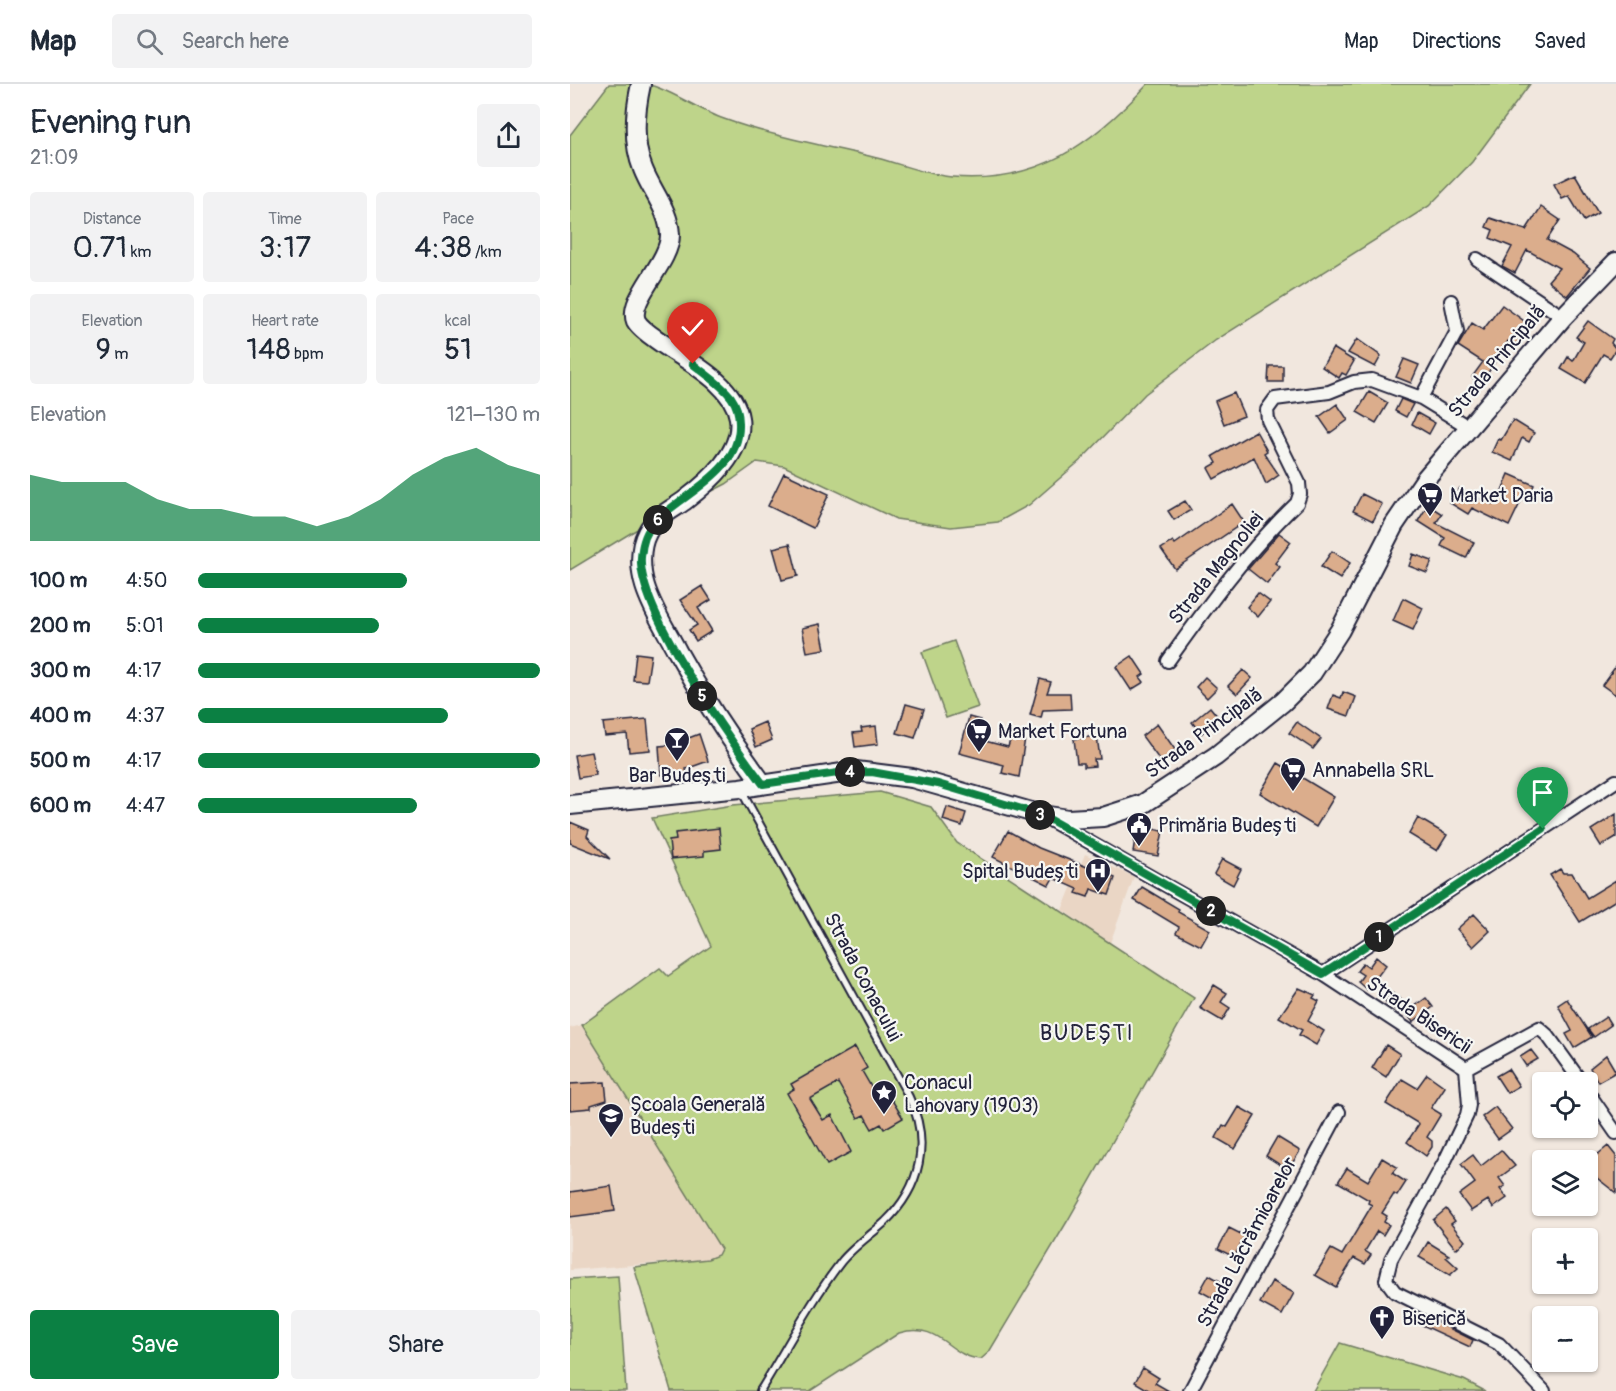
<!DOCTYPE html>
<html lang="en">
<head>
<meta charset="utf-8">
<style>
	body { margin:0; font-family:Pangolin,sans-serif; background:#f2f2f3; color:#1f2937; height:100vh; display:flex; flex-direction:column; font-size:22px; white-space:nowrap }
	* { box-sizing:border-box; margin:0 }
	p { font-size:20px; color:#747a83 }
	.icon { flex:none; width:33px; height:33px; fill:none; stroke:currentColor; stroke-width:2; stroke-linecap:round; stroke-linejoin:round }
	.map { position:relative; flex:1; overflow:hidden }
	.panel { display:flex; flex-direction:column; background:#fff; width:570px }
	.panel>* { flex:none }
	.fabs { position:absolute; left:962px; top:988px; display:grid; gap:12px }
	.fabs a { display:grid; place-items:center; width:66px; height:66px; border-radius:6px; background:#fff; box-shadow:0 2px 4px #0004; font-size:30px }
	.pin { position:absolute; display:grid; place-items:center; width:51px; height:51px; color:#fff; margin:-62px -26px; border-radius:50% 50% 50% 0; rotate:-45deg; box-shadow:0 0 6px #0007 }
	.pin .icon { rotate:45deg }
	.km { position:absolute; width:30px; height:30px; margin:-15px; border-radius:50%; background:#222; color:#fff; font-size:16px; line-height:30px; text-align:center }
	.round { display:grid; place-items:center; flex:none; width:63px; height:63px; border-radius:6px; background:#f2f2f3 }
	.overview { display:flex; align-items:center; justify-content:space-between; height:102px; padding:0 30px }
	h1 { font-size:33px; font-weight:600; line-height:45px }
	.figures { display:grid; grid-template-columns:repeat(3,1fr); gap:9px; height:102px; padding:6px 30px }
	.figures div { display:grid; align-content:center; border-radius:6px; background:#f2f2f3; text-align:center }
	.figures b { font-size:30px; font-weight:600 }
	.figures small { font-size:16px; font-weight:400 }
	.figures p { font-size:16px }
	.chart { height:168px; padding:12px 30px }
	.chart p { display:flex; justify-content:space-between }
	.chart svg { width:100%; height:108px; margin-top:6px; fill:#0b8043; opacity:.7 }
	.button { display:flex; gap:12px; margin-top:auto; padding:12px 30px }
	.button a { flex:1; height:69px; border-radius:6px; background:#0b8043; color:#fff; font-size:24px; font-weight:600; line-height:69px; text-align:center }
	.button a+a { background:#f2f2f3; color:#1f2937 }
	ul { padding:0 30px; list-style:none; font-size:20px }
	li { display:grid; grid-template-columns:96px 72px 1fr; align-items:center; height:45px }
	li i { height:15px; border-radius:8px; background:#0b8043 }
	header { display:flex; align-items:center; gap:36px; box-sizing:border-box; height:84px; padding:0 30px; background:#fff; border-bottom:2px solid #e0e1e3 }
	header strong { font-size:28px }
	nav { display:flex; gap:33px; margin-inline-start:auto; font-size:21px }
	.search { width:420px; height:54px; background:#f2f2f3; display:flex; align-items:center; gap:15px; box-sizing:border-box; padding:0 21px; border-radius:6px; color:#747a83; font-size:22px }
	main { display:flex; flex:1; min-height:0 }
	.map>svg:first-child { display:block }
	.built { fill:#ead6c5 }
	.green { fill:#bed48a; stroke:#707b62; stroke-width:1.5 }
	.building { fill:#dbad8c; stroke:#22223b; stroke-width:1.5 }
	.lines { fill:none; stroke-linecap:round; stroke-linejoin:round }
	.lane-casing { stroke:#22223b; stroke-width:10 }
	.street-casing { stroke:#22223b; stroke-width:16 }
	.secondary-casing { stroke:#22223b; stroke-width:22 }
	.lane { stroke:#f6f6f2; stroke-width:6 }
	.street { stroke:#f6f6f2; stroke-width:12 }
	.secondary { stroke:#f6f6f2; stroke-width:18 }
	.route-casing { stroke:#fff; stroke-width:12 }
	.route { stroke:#0b8043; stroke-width:8 }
	.labels { text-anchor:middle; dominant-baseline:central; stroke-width:4.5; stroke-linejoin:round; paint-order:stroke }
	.street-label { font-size:20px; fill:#22223b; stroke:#f6f6f2 }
	.poi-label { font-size:20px; fill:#22223b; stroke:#f6f6f2; text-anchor:start }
	.quarter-label { font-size:22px; letter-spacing:1.5px; fill:#22223b; stroke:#f6f6f2 }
</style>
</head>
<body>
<header>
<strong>Map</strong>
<div class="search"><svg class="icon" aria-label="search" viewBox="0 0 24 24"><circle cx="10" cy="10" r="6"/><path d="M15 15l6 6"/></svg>Search here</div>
<nav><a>Map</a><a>Directions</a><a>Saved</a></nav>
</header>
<main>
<section class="panel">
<div class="overview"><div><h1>Evening run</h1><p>21:09</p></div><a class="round"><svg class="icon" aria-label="share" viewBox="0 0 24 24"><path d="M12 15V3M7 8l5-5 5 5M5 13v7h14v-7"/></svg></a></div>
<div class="figures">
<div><p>Distance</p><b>0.71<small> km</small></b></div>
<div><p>Time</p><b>3:17</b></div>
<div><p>Pace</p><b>4:38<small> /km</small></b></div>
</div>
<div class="figures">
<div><p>Elevation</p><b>9<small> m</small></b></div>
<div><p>Heart rate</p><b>148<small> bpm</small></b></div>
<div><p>kcal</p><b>51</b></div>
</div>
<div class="chart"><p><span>Elevation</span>121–130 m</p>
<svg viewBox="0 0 160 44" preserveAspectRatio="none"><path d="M0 44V17L10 20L20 20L30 20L40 27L50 31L60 31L70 34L80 34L90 38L100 34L110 27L120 17L130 10L140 6L150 13L160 17V44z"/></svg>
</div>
<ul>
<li><b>100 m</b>4:50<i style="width:61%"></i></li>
<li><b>200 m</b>5:01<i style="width:53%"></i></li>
<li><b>300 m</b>4:17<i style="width:100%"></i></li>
<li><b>400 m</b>4:37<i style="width:73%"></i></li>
<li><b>500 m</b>4:17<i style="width:100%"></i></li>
<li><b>600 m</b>4:47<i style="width:64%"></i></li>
</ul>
<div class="button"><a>Save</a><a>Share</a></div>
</section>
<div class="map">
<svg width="1046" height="1307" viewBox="0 0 1046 1307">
	<rect width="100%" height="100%" fill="#f1e7de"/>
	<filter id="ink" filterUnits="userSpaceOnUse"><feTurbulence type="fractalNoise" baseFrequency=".0167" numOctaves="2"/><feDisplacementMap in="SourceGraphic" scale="12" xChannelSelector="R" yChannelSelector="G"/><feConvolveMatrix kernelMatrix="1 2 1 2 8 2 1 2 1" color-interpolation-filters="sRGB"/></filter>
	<g filter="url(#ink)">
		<path class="built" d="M515,770l49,23 -24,66 -48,-33z
			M12,941l139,224 -3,6 -10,4 -138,11v-242z"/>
		<path class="green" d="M39,0c11,0 25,0 36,0 23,4 55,27 79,35 47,17 96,26 145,37 27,6 56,19 83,21 87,7 140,-33 196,-93h382l-58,78 -43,44 -213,134 -71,54 -63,65 -53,46 -31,17 -47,5 -55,-8 -112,-53 -27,-4 -31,22 -92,47 -64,39v-435z
			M384,557l24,66 -32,11 -24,-66z
			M310,708l51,15 26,36 237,155 -126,222 -79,132 -8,7c-34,-2 -39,-38 -82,-26l-89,58h-139l-37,-124 74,-8 10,-4 3,-6 -139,-224 78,-57 8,8 43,-30 -59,-128 81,-13z
			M48,1192l8,115h-56v-112z
			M770,1259l124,37 21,11h-172z"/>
		<path class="building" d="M1005,90l23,39 -14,8 -15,-25 -7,3 -8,-15z
			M971,123l19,13 -13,20 26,14 17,14 -23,28 -19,-15 11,-13 -32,-18 -12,23 -13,-7 10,-19 -22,-9 3,-8 -7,-3 4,-9 36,12z
			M932,221l29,21 -16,20 -7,-5 -27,43 -9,-7 11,-15 -25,-16 14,-23 11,7z
			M1018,237l25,18 -2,4 5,6 -6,9 -7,-4 -18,29 -24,-14 7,-12 5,4 11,-19 -8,-5z
			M787,255l24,17 -6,11 -27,-14z
			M763,264l21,13 -8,14 -4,-2 -3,5 -17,-11z
			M834,275l15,6 -8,18 -15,-6z
			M699,282h14v16h-15z
			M799,308l19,11 -12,20 -19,-11z
			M664,309l10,23 -20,8 -9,-23z
			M831,315l12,5 -7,13 -11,-6z
			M767,320l11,16 -18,13 -11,-16z
			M847,329l18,10 -6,11 -17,-10z
			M943,336l21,13 -5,9 -7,-4 -10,23 -20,-9 6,-13 3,1z
			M686,347l11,20 -3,2 15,22 -13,9 -12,-27 -40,22 -6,-11 9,-5 -4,-7z
			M214,389l45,21 -16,34 -45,-22z
			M939,390l25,11 -7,16 -5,-2 -13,27 -37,-18 -4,6 -18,-11 10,-15 18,12 1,-2 13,6 1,-4 4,2z
			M792,410l20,10 -9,17 -20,-10z
			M615,417l6,9 -17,10 -6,-9z
			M662,420l12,18 -69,47 -14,-20 12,-8 2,3z
			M858,421l14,9 -6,9 38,19 -8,16 -25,-12 4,-8 -27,-17z
			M709,449l12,9 -16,21 5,4 -13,17 -19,-15z
			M220,460l8,32 -16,4 -9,-32z
			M762,467l18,12 -10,16 -19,-12z
			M843,470l19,7 -5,12 -18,-7z
			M132,502l9,14 -13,8 14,23 -16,10 -7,-11 8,-5 -17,-25z
			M688,509l12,9 -12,15 -11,-10z
			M833,514l20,10 -10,22 -20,-9z
			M250,540l5,25 -18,3 -5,-24z
			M66,569l15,2 -4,26 -14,-1z
			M562,572l12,18 -4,3 4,5 -13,8 -15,-23z
			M1046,582v29l-14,-10z
			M673,586l9,8 -15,16 -9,-8z
			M635,593l12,11 -10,10 -11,-11z
			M470,595l11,3 -4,11h23l1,16 -28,1 -2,8 -11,-3z
			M773,608l13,5 -7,19 -21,-7 5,-14 8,3z
			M336,620l18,5 -9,29 -18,-5z
			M640,623l8,10 -17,17 -9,-12z
			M399,633l11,3 -3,13 5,1 -1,6 27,7 4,-13 13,4 -6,39 -17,-4 2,-8 -45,-12z
			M77,635l3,31 -21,2 -2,-18 -22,2 -2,-13z
			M195,638l7,18 -16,7 -7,-18z
			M727,638l24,17 -8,10 -24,-16z
			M587,640l19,27 -15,11 -19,-26z
			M306,642l2,18 -23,3 -2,-14 9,-1 -1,-4z
			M129,650l9,27 -22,8 1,4 -26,2 -2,-29 23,-2 -1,-3z
			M527,652l3,23h-6l1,7 -11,1v-4h-7l-3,-24z
			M21,668l5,23 -18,3 -4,-23z
			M708,679l56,34 -18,30 -56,-34z
			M377,723l19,6 -4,13 -19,-6z
			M1046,730v23l-15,9 -10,-16z
			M848,734l29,17 -10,16 -28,-17z
			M0,738l19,8 -2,6 23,23 -40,-16z
			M567,742l26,5 -5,25 -25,-4z
			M149,744l2,21 -17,2v5l-33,3 -2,-18 7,-1 -1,-7z
			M438,747l31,17 76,30 -6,17 -18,-6 -3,8 -12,-4 2,-4 -25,-11 -4,7 -56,-28z
			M652,775l19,10 -8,16 -19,-11z
			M990,785l3,4h9l15,25 29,-18v20l-36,22 -30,-47z
			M572,803l37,22 -1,3 32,18 -9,16 -25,-13 3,-6 -45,-27z
			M904,830l16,17 -17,16 -16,-18z
			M806,873l10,8 -19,25 -9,-8 5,-7 -6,-4 6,-8 6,4z
			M644,901l13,8 -6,9 9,6 -8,13 -22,-13z
			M729,904l16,7 -2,3 6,3 -11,20 16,10 -8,14 -17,-10 3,-5 -23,-13z
			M822,909l16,12 -7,9 -16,-12z
			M856,914l7,9 -20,15 -7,-9z
			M997,915l25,38 -18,11 -8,-14 6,-3 -14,-26z
			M1036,933l5,8 -17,12 -6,-8z
			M816,961l14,9 -14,23 -14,-9z
			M285,963l12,21 -5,3 15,26 10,-5 16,26 -19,11 -3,-5 -9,5 -8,-14 -6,3 -20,-35 -28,16 13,21 9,-5 19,37 -24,13 -40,-72 7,-4 -3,-5z
			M961,966l7,9 -12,7 -6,-9z
			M1036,971l10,17 -18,10 -8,-14z
			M938,985l11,17 -12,7 -11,-17z
			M857,990l18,13 -14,21 10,6 -14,23 5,4v6l-6,9 -19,-14 12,-18 -33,-20 16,-25 15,9z
			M35,998l2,18 -16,5v3l-21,2v-26z
			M669,1023l16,9 -20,33 -19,-11 7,-13 4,2z
			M925,1023l17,22 -14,10 -16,-22z
			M707,1053l23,14 -12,19 -22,-14z
			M1038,1062l8,10v37l-23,-18 -6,5v-17z
			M931,1066l14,16 -16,12 6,8 -5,3 7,9 -14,10 -5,-8 -17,11 -12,-16 16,-12 -14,-19 12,-9 8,11z
			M812,1074l15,9 -5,6 14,9 -9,14 -3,-2 -12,19 5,3 -3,6 5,3 -6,10 -6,-4 -12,20 6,4 -6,9 -11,-6 -18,29 -21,-12 16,-26 11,6 30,-50 -4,-2 1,-3 -31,-18 9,-14 21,13z
			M41,1102l4,25 -45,6v-25z
			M876,1125l9,12 -4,3 14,17 -9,8 -23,-29z
			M659,1144l16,8 -11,21 -16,-8z
			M858,1158l21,13 -3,2 12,11 -8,7 -31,-18z
			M639,1191l18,10 -9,16 -18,-10z
			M702,1197l22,12 -12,22 -22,-12z
			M841,1225l62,31 -3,7 -63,-29z
			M573,1284l16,10 -4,5 14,8h-19l-15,-9z"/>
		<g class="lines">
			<defs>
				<path id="lane" d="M172,708l167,305c22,45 12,90 -24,125 -14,13 -32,25 -44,40 -31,40 -55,87 -81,129"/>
				<path id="street" d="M907,175l86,58
					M851,314l36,-67 -6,-30
					M598,577c40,-56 79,-110 129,-158l3,-9 -1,-11 -31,-63 -1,-10 8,-11 54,-7 25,-10 18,-2 49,18 49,30
					M480,736l273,154 143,94 3,37 -2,10 -22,46 -54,98 -5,21 9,12 104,52 45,47
					M753,890l293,-193
					M896,984l73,-40 9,8 34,47
					M1017,1007l29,42
					M620,1307l149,-279"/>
				<path id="secondary" d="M71,0c-6,27 -9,58 2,85 9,23 26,41 27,66 0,28 -43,64 -34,86 5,9 19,17 27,23 26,18 71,40 76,74 5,34 -30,64 -55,83 -13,9 -30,17 -37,32 -8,15 -7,37 -2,53 7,23 21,44 32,65 26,47 54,90 86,133
					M0,721l170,-17 116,-17 56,7 130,37 26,4 35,-2 40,-13 73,-48 67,-54 29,-29 28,-43 54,-105 32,-47 137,-161 53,-55"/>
			</defs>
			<use href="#lane" class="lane-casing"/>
			<use href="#street" class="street-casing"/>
			<use href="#secondary" class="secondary-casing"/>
			<use href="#lane" class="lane"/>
			<use href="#street" class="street"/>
			<use href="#secondary" class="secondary"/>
		</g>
	</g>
	<g class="lines" filter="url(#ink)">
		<defs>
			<path id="route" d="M123,280c12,10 28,20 38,33 5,7 8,17 8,26 2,50 -57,70 -85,100 -9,9 -12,22 -13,34 -4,52 89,183 122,227l75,-11 34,-1 66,12 104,31 281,159 220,-145"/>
		</defs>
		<use href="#route" class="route-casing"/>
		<use href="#route" class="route"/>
	</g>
	<defs>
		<symbol id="supermarket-pin" viewBox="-11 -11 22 30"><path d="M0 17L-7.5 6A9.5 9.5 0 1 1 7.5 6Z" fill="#22223b" stroke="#f6f6f2"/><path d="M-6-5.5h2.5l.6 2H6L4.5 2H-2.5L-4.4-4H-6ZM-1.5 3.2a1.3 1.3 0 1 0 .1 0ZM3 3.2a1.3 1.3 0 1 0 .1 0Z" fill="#fff"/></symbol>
		<symbol id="bar-pin" viewBox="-11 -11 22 30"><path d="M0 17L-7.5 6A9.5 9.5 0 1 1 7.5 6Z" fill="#22223b" stroke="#f6f6f2"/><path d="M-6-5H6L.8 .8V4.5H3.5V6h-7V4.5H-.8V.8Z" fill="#fff"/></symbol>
		<symbol id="civic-pin" viewBox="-11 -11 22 30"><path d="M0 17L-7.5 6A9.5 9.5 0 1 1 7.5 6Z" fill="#22223b" stroke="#f6f6f2"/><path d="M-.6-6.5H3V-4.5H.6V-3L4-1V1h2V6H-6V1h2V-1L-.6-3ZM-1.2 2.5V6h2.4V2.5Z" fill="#fff"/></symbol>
		<symbol id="hospital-pin" viewBox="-11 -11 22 30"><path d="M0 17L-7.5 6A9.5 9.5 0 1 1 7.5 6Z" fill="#22223b" stroke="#f6f6f2"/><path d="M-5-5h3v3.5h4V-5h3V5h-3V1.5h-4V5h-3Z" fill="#fff"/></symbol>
		<symbol id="sight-pin" viewBox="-11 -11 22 30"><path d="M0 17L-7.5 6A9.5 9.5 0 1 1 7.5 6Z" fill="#22223b" stroke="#f6f6f2"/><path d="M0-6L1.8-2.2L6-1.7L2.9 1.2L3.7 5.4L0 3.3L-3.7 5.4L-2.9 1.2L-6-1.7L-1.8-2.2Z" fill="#fff"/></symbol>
		<symbol id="school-pin" viewBox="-11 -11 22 30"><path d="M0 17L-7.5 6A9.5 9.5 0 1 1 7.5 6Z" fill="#22223b" stroke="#f6f6f2"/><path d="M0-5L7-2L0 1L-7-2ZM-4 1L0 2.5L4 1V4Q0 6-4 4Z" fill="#fff"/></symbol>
		<symbol id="church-pin" viewBox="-11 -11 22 30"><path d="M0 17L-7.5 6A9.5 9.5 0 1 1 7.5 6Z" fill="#22223b" stroke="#f6f6f2"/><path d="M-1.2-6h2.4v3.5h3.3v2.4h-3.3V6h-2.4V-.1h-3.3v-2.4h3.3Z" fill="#fff"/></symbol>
	</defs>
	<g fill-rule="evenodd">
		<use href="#supermarket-pin" x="845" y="396" width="30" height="40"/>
		<use href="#supermarket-pin" x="394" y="632" width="30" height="40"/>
		<use href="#bar-pin" x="92" y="641" width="30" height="40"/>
		<use href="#supermarket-pin" x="708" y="671" width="30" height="40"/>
		<use href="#civic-pin" x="554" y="726" width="30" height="40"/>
		<use href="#hospital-pin" x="513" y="772" width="30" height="40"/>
		<use href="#sight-pin" x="299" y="994" width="30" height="40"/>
		<use href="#school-pin" x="26" y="1017" width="30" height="40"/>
		<use href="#church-pin" x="797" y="1219" width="30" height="40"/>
	</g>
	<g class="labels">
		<g class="street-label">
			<text transform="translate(927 277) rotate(-50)">Strada Principală</text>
			<text transform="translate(646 484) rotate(-51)">Strada Magnoliei</text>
			<text transform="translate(634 649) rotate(-36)">Strada Principală</text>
			<text transform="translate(293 893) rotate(62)">Strada Conacului</text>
			<text transform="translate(849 931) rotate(34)">Strada Bisericii</text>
			<text transform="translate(677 1158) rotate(-62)">Strada Lăcrămioarelor</text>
		</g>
		<g class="poi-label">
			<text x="880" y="411">Market Daria</text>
			<text x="428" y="647">Market Fortuna</text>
			<text x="742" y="686">Annabella SRL</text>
			<text x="107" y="691" text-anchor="middle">Bar Budești</text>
			<text x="588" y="741">Primăria Budești</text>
			<text x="508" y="787" text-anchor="end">Spital Budești</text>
			<text x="334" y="998">Conacul<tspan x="334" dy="23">Lahovary (1903)</tspan></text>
			<text x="60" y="1020">Școala Generală<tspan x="60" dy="23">Budești</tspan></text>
			<text x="832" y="1234">Biserică</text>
		</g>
		<g class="quarter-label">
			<text x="517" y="949">BUDEȘTI</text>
		</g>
	</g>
</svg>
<div class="fabs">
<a><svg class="icon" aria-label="locate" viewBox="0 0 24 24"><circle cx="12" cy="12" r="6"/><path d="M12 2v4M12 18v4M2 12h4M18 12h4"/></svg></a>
<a><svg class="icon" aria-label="layers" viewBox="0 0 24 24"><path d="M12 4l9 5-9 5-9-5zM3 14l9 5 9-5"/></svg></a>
<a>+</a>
<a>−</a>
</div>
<div class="pin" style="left:973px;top:745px;background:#1e9e55"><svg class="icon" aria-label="arrive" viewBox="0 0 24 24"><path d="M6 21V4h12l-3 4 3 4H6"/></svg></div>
<div class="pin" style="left:123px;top:280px;background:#d93025"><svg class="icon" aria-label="check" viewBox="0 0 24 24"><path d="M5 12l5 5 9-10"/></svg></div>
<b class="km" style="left:809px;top:853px">1</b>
<b class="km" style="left:641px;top:827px">2</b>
<b class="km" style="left:470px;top:731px">3</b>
<b class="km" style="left:280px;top:688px">4</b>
<b class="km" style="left:132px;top:612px">5</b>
<b class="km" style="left:88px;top:436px">6</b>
</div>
</main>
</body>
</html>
